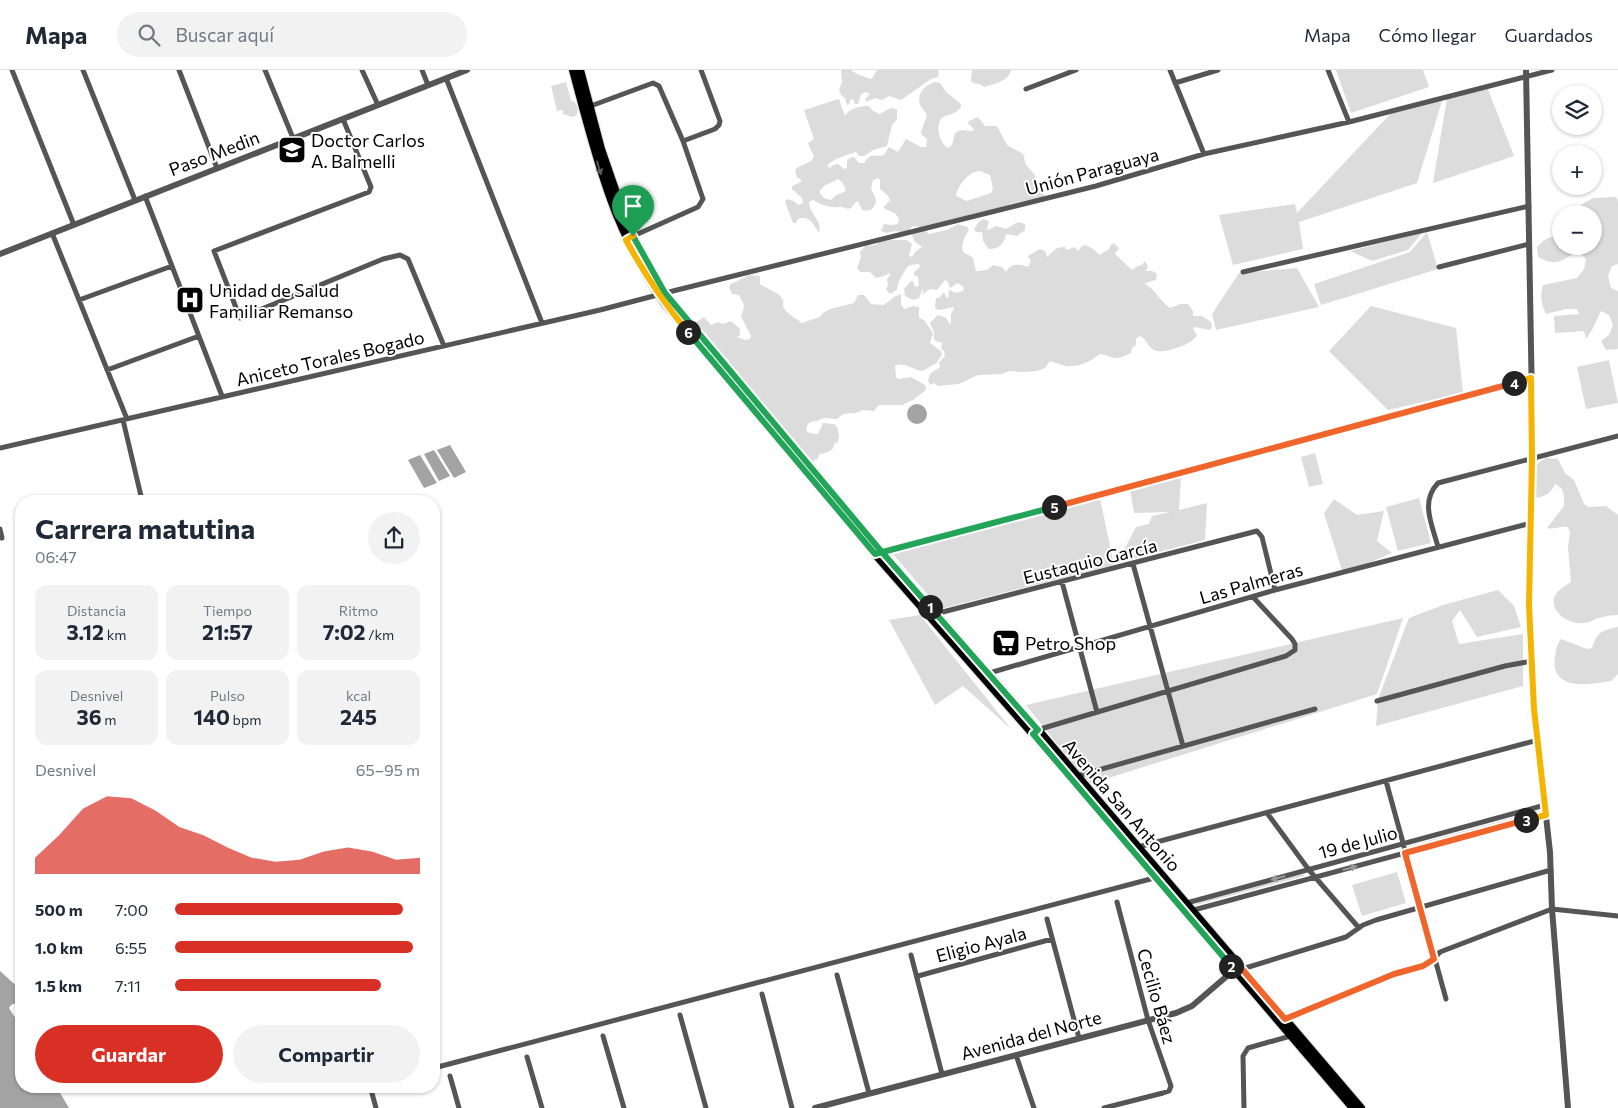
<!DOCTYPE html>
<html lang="es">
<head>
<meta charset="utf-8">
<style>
	body { margin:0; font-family:Commissioner,sans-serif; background:#f2f2f3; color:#1f2937; height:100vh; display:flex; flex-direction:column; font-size:19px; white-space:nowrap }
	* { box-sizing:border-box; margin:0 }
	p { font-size:16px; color:#747a83 }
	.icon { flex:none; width:28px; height:28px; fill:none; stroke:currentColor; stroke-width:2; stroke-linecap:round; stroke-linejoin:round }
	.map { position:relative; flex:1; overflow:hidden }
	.panel { position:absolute; left:15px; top:425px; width:425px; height:598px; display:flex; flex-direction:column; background:#fff; border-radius:20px; box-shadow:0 1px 4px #0004 }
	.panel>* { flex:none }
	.buttons { position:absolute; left:1552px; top:15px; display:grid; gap:10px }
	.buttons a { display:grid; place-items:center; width:50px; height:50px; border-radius:50%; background:#fff; box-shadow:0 1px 4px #0004; font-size:25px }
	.pin { position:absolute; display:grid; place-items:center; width:42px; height:42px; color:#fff; margin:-51px -21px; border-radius:50% 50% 50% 0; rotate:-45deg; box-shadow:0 0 5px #0007 }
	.pin .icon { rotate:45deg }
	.km { position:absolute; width:25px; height:25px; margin:-12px; border-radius:50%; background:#222; color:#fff; font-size:14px; line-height:25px; text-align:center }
	.round { display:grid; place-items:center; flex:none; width:52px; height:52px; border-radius:26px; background:#f2f2f3 }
	.summary { display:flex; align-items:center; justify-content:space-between; height:85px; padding:0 20px }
	h1 { font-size:28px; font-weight:700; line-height:38px }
	.metrics { display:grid; grid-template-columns:repeat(3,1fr); gap:8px; height:85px; padding:5px 20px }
	.metrics div { display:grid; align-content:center; border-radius:12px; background:#f2f2f3; text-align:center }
	.metrics b { font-size:21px; font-weight:700 }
	.metrics small { font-size:14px; font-weight:400 }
	.metrics p { font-size:14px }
	.chart { height:140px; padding:10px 20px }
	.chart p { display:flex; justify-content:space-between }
	.chart svg { width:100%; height:90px; margin-top:5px; fill:#d93025; opacity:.7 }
	.primary-button { display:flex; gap:10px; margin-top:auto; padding:10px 20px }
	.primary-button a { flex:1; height:58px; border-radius:30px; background:#d93025; color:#fff; font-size:20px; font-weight:700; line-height:58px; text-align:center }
	.primary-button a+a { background:#f2f2f3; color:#1f2937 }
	ul { padding:0 20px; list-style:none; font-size:16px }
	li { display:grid; grid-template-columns:80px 60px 1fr; align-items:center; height:38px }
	li i { height:12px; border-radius:6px; background:#d93025 }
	header { display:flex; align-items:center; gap:30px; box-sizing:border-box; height:70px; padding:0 25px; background:#fff; border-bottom:1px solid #e0e1e3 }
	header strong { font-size:24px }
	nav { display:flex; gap:28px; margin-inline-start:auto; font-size:18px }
	.search { width:350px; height:45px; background:#f2f2f3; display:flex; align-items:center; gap:12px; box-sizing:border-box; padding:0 18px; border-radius:28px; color:#747a83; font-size:19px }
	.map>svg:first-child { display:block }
	.green { fill:#dcdcdc; fill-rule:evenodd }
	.water { fill:#a3a3a3 }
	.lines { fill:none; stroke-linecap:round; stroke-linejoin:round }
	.primary-casing { stroke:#dbdbdb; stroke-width:10 }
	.minor { stroke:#555; stroke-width:5 }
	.tertiary { stroke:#555; stroke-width:6 }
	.primary { stroke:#000; stroke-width:8 }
	.oneway { fill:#595959 }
	.oneway2 { fill:#999 }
	.split-1-casing { stroke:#fff; stroke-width:10 }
	.split-2-casing { stroke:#fff; stroke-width:10 }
	.split-3-casing { stroke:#fff; stroke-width:10 }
	.split-4-casing { stroke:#fff; stroke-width:10 }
	.split-5-casing { stroke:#fff; stroke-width:10 }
	.split-6-casing { stroke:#fff; stroke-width:10 }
	.split-7-casing { stroke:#fff; stroke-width:10 }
	.split-1 { stroke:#22a559; stroke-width:6 }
	.split-2 { stroke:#22a559; stroke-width:6 }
	.split-3 { stroke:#f0652b; stroke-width:6 }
	.split-4 { stroke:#f5b400; stroke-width:6 }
	.split-5 { stroke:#f0652b; stroke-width:6 }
	.split-6 { stroke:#22a559; stroke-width:6 }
	.split-7 { stroke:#f5b400; stroke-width:6 }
	.labels { text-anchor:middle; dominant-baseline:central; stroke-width:4; stroke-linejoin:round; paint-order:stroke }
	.poi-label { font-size:18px; fill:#000; stroke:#fff; text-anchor:start }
	.street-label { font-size:18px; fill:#000; stroke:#fff }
</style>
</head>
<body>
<header>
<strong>Mapa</strong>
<div class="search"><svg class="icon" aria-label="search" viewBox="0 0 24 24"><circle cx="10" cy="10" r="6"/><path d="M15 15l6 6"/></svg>Buscar aquí</div>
<nav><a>Mapa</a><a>Cómo llegar</a><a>Guardados</a></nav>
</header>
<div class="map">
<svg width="1618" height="1038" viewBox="0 0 1618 1038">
	<rect width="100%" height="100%" fill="#fff"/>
	<path class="green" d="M841,0h10c8,6 11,5 19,9l2,-1 5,-8h61l1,4 -1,3 -7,2 -30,21 -12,-4 -7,4 -7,-2 -9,4 -1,-3 5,-5 -4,-2 -5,2 -3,10h-3l-2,-5h-2l-2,5 -2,1 -2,-7 -4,-3 -2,-5 3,-8z
		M972,0h39c-2,11 -17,14 -27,17l-4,-3 -7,-1 -2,-2z
		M1336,0h87l6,17 -78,26z
		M566,12l5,19h3c4,5 5,8 2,15l-4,1 -9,-3v-4l-6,1 -6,-25z
		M935,12l5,1 6,9 15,12v3c-6,9 -14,6 -20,12 -6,8 -1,25 7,29l4,-3 3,-12c10,-6 9,-1 18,-2l1,-2 -6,-6 1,-2 9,-4 7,9h12l10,19 16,9 3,11 9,10 1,13 7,4 2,5 -36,7c-6,8 -4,9 -16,8l-67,17 2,5 19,-4 11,-6 9,3 2,3c-4,6 -11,19 -3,24 3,1 5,2 7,4l3,13 11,-1 6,-5 9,2 4,5c5,-9 14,-8 22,-5l3,-6 -3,-5 12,-7 5,2 2,6 10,-9 8,-1 1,3 9,-3 3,4 4,-5 4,-1 9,5 4,5 9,-5 3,-5 3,-2 5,5 -4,6 17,16 6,-4 4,-1 3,-4 3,5 -2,5h6l5,3 -1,6 -10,3 -1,1c11,6 15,17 25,24l10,-4h8l5,7v5h9l9,6 1,5 -2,3 -16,-3 -1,2 4,6c-4,9 -34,20 -43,15 -7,-3 -7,-11 -14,-14l-4,3v6l-4,3 -1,5c-18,9 -15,4 -31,1 -10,8 -24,15 -38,11 -5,-1 -8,-3 -12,-4l-5,7 -8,3 -14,1 -14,-1 -7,3 -24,1 -19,9 -21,2 -4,-3 -3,2 -3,-4 2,-7 10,-7 -1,-5 6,-6 -1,-5 -3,-3 1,-5 -8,-3v-8l-4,-9 8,-8 8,3 3,5 2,1v-10l3,-6 -1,-1 -12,3 -5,-1 -1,-2 1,-9h3l5,-6 2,5 2,1 1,-8 7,3 7,-2 1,-3 -6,-5 -8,5 -2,-6 -3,-2 -8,10 -7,-1 -7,5v-6l-4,10 -6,2 -8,-4 -1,-7 7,-8h2l2,6 4,-1 -1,-9 -4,-2v-3l6,-5 -1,-3c-12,1 -10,1 -16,10 -4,7 -5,8 -6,16l-7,4 -4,-5 2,-3 -1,-7 3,-4 -1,-2 -5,3 -8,2 -6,-6h-10l-3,-4 4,-11 -1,-5 5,-6 10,-1 5,-3 11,-2h16l5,4 -3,12 3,1 3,-5 7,-5 -8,-6 -2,-6 2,-6 7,-2 -8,-1 -7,7 -10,-2 -10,2 -5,-2 3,-7 8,1 6,-1 1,-5 -4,-6 -12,-5 7,-8 -2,-4 -8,-7v-9l-2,-2 -5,2 -2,8 5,12c-1,9 -6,12 -14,10l-4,-9 -2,1 -5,6c-5,2 -6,-1 -11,-1 -10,1 -19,-2 -27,-7l-4,2c0,12 14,18 10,31l-7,-11 -6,-4h-7l-3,5h-3l-8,-21 1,-3 8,2 4,4 5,-2 -1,-5 -10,-9v-3l9,-4v-2l-4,-3 -2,-7c6,-7 15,-5 19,-13l-6,-14 6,-4 -10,-29 35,-11 6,17c5,-8 15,-10 24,-10l3,4 7,4 12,-6 6,1v10l-5,6 -5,21 -14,4 -9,6h-5l-3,-4c-9,3 -24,7 -29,14l3,2 3,-3 5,-1 6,5 3,-1v-8l5,-3h2l5,6h5c9,-12 7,-5 20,-8l5,-8 9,5 8,-13 15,8h5l1,-8 -6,-5v-2l6,-17c-2,-4 -6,-7 -7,-11 -4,-10 6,-20 15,-22zM980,101l10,4 3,13 -2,5 -24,8 -11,-5c2,-11 13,-25 24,-25zM838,109l4,3 4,8 -2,2 -8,3 -5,5 -7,-2 -5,-6 5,-6z
		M1487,17l27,69 -81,27 14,-85z
		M1443,28l-26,85 -118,39 4,27 -70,16 -14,-50 76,-11 2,9 96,-102z
		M1616,127l2,4v63l-6,2 -4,10 3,12 7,3v58l-12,1 -5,-9 8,-6 4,-10 -4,-10 -8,-4 -9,19 -6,9 -2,-8 -29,2 -1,-17 25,-2 -2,-5h-11l-20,5c-5,-10 -6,-18 -3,-29l34,-7 7,-9 2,-10 -8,-8c-16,10 -22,16 -40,6l-1,-10c8,-8 13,-12 24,-10v9h33v-32h-14l-6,-5 19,-11z
		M983,149l6,2 -2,8 1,1 8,-4 10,3 12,-7 7,2v6l-8,6 -11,-2c-1,9 -7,15 -17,15l-6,-8 -1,-9h-6l-2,-3 4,-6z
		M1427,162l11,37 -117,36 -7,-21 96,-32z
		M1422,163l-14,17 -36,11 -22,-10z
		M1297,198l22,39 -103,23 -4,-16 27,-41z
		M749,205l11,1v8c5,4 20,9 23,16 1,2 -1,5 1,8 4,7 12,10 18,15l18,-6 3,-4 7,-4 24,-6 4,-8h6l7,9 13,1 10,-8 7,-3v10l3,5 9,-3 6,1v11l5,2 9,13 -3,10 11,8 1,3 -5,9 -15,8c-10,-1 -17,-10 -27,-5l1,11 3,2 12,-2 14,8 1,5 -13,10 -11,5h-23l-5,6 -11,-1 -7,3 -13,1 -6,5 -13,-1 -7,3 -7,1 -4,5 1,5 7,2h4l5,-11 11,1 3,3 2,9 -1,6 -4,2c0,7 -8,9 -14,10l-3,5 -5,2 -8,-3 -74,-90 -1,-8 -7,-4 -16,-22 -7,-3 -4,-8 9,-6 7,8 7,-3 5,2 8,-3 9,8v6l-3,2 8,3 5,-1 1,-3 -10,-20c5,-12 3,-11 -2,-21l-7,-1 -3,-7 2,-3z
		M1371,236l85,22 7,65 -75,17 -59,-59z
		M1609,290l9,43 -32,6 -9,-42z
		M1315,383l8,31 -14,3 -8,-30z
		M1546,388l12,1 7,14 9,7 10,24 5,3 17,-1 12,9v100c-6,0 -13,1 -19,3 -5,1 -9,5 -15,5 -11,1 -24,-4 -29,-15 -5,-15 6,-19 16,-26l-3,-35 2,-15 -2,-5c-8,-1 -14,3 -21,1l17,-22c0,-10 1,-18 -9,-22 -4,9 -10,13 -20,14l-4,-13 6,-21z
		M1181,408l-2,32 28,-7 -2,37 -88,23 19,-36 13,-3 3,-8 18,-4 -36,1 -4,-24z
		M1100,428l14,67 -174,44 -47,-55z
		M1419,428l12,45 -33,8 -12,-44z
		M1334,429l23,16 27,-4 -7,30 15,12 -49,21 -19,-61z
		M1498,520l16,16 7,21 -44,10 -17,-27 -8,11 7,23 64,-10v52l-147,40 2,-27 31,-81 34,-13z
		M920,545l91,114 -48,-43 -28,19 -46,-85z
		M1403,548l-26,76 -288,90 -63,-79z
		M1618,557v47l-7,7c-22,4 -61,10 -56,-24 1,-6 1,-12 6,-18l26,10 5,-1c6,-17 9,-17 26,-21z
		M1537,741h2l-1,2 -130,35 1,-2z
		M1397,802l9,31 -44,13 -10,-31z
		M1303,804l2,1 -1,1 -108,29 1,-2z"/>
	<path class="water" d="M907 344a10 10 0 1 1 20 0a10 10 0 1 1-20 0Z
		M450,375l16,27 -12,6 -17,-28z
		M434,380l16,26 -11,5 -15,-27z
		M420,385l17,28 -13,5 -16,-28z
		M0,901l21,19v11l-10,4 -2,3 12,19v59h35l13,22h-69z"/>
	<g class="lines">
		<defs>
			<path id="primary" d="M573,0c23,86 40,160 92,234l210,250 158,180 320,374
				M580,0l21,79 18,52 14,35 32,57 217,259 156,178 323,378"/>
		</defs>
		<use href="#primary" class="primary-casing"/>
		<path class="minor" d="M12,0l62,155
			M83,0l52,130
			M179,0l38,98
			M265,0l28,68
			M362,0l16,35
			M422,0l6,15
			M1170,0l34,84
			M1328,0l21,52
			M446,8l96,245
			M1175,13l43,-13
			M1026,19l50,-19
			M588,37l65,-24 6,3 24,55 20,58 -5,8 -67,30
			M343,49l28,68 -2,5 -155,59 26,67 143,-59 17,-4 8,4 36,87
			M683,71l32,-12 4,-4 1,-4 -19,-51
			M145,126l77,200
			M52,163l75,186
			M1439,197l90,-23
			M1243,202l286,-66
			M79,230l93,-34
			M107,300l92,-34
			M123,350l18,76
			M0,378l600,-138 65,-17 431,-107 108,-32 145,-32 203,-52
			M0,459l2,9
			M1438,477c-6,-23 -18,-45 0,-64l180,-47
			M881,483l650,-175
			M1133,494l50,182
			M1062,512l35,130
			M935,544l322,-83 5,6 13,53
			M986,604l289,-84 256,-67
			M1377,631l128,-35 27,-5
			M1037,660l249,-74 9,-6v-6l-3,-5 -39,-42
			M1077,706l238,-67
			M1386,711l60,218
			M1267,743l42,57 50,58
			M1138,777l400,-107
			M1183,834l362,-99
			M1190,841l356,-96
			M1047,849l32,119
			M911,885l31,119
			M1242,899l104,-32 17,-12 13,-5 175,-50
			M837,905l32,118
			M918,906l134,-37
			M762,924l30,114
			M680,945l26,93
			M1283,950l111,-46 29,-8 9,-5 8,-9 112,-43 66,7
			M603,966l21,72
			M1016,985l18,53
			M527,987l15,51
			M434,998l724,-191
			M450,1006l9,32
			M370,1016l6,22
			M1104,1038l59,-15 6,-2 2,-5 -23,-66 -31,-118
			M1244,1038l-1,-52 5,-8 46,-13"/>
		<path class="tertiary" d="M1526,0l7,388 -4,147 5,104 16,143 2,57 16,199
			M0,184l467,-184
			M815,1038l361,-95 16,-7 42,-36 5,-1"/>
		<use href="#primary" class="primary"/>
	</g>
	<defs><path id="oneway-solid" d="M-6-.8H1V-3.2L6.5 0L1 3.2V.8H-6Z" transform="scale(1.25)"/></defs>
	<use class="oneway" href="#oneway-solid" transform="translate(599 98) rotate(73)"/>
	<g class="oneway2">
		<use href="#oneway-solid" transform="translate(1350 798) rotate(-15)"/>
		<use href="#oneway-solid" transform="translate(1278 808) rotate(165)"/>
	</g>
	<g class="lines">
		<defs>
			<path id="split-1" d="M633,166l32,57 216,258 49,56"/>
			<path id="split-2" d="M930,537l108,123 -5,4 198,232"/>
			<path id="split-3" d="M1231,896l3,4 8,-1 43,50 109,-45 29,-8 11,-7 -29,-106 121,-33"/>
			<path id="split-4" d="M1514,313l17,-5 1,80 -3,147 5,104 12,106 -20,5"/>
			<path id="split-5" d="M1054,437l460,-124"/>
			<path id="split-6" d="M688,262l187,222 179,-47"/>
			<path id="split-7" d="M633,166l-7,4c19,35 36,61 62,92"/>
		</defs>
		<use href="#split-1" class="split-1-casing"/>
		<use href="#split-2" class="split-2-casing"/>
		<use href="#split-3" class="split-3-casing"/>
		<use href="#split-4" class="split-4-casing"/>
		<use href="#split-5" class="split-5-casing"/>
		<use href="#split-6" class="split-6-casing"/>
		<use href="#split-7" class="split-7-casing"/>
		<use href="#split-1" class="split-1"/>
		<use href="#split-2" class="split-2"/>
		<use href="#split-3" class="split-3"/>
		<use href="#split-4" class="split-4"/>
		<use href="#split-5" class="split-5"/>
		<use href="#split-6" class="split-6"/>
		<use href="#split-7" class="split-7"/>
	</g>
	<defs>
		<symbol id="school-square" viewBox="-11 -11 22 22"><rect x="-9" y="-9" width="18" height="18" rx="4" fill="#000" stroke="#fff"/><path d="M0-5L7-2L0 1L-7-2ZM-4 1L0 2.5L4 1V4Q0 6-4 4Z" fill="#fff"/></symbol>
		<symbol id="hospital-square" viewBox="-11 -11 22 22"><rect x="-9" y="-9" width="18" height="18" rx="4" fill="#000" stroke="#fff"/><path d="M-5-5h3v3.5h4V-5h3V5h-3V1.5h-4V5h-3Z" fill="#fff"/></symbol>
		<symbol id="supermarket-square" viewBox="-11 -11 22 22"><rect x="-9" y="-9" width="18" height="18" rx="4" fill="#000" stroke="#fff"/><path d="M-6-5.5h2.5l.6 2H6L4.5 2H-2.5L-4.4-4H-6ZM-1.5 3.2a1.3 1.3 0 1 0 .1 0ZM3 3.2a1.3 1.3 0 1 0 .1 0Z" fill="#fff"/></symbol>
	</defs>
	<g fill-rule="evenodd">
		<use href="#school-square" x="276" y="64" width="32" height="32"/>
		<use href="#hospital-square" x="174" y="214" width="32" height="32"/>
		<use href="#supermarket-square" x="990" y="557" width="32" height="32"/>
	</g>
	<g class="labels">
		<g class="poi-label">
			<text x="311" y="70">Doctor Carlos<tspan x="311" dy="21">A. Balmelli</tspan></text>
			<text x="209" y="220">Unidad de Salud<tspan x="209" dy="21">Familiar Remanso</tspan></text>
			<text x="1025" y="573">Petro Shop</text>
		</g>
		<g class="street-label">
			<text transform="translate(214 83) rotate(-21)">Paso Medin</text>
			<text transform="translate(1092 101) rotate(-15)">Unión Paraguaya</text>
			<text transform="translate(330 288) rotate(-13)">Aniceto Torales Bogado</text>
			<text transform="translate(1090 491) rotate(-14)">Eustaquio García</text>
			<text transform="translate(1251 513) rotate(-16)">Las Palmeras</text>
			<text transform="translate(1122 735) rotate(49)">Avenida San Antonio</text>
			<text transform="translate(1358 772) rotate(-15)">19 de Julio</text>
			<text transform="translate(981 874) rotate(-15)">Eligio Ayala</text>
			<text transform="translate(1157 926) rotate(74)">Cecilio Báez</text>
			<text transform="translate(1031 965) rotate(-15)">Avenida del Norte</text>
		</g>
	</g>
</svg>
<div class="buttons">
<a><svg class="icon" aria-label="layers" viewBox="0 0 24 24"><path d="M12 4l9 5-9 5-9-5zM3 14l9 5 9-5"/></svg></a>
<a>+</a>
<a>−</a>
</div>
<div class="pin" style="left:633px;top:166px;background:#1e9e55"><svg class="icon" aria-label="arrive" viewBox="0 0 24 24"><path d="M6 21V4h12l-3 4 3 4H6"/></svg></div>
<b class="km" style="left:930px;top:537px">1</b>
<b class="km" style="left:1231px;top:896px">2</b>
<b class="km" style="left:1526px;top:750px">3</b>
<b class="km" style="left:1514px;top:313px">4</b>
<b class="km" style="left:1054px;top:437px">5</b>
<b class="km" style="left:688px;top:262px">6</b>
<section class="panel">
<div class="summary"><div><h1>Carrera matutina</h1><p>06:47</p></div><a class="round"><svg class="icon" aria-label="share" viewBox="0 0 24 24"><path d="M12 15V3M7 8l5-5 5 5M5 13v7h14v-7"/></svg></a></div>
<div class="metrics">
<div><p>Distancia</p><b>3.12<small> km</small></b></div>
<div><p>Tiempo</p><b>21:57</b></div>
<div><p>Ritmo</p><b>7:02<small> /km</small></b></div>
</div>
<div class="metrics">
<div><p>Desnivel</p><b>36<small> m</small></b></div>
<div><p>Pulso</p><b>140<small> bpm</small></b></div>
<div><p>kcal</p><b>245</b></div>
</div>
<div class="chart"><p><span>Desnivel</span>65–95 m</p>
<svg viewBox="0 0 160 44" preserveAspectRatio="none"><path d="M0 44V36L10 25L20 12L30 6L40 7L50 13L60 21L70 25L80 31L90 36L100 38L110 37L120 33L130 31L140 33L150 37L160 36V44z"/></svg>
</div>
<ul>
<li><b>500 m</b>7:00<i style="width:93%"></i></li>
<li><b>1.0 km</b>6:55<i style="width:97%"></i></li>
<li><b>1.5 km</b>7:11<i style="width:84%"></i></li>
</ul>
<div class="primary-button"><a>Guardar</a><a>Compartir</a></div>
</section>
</div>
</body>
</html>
